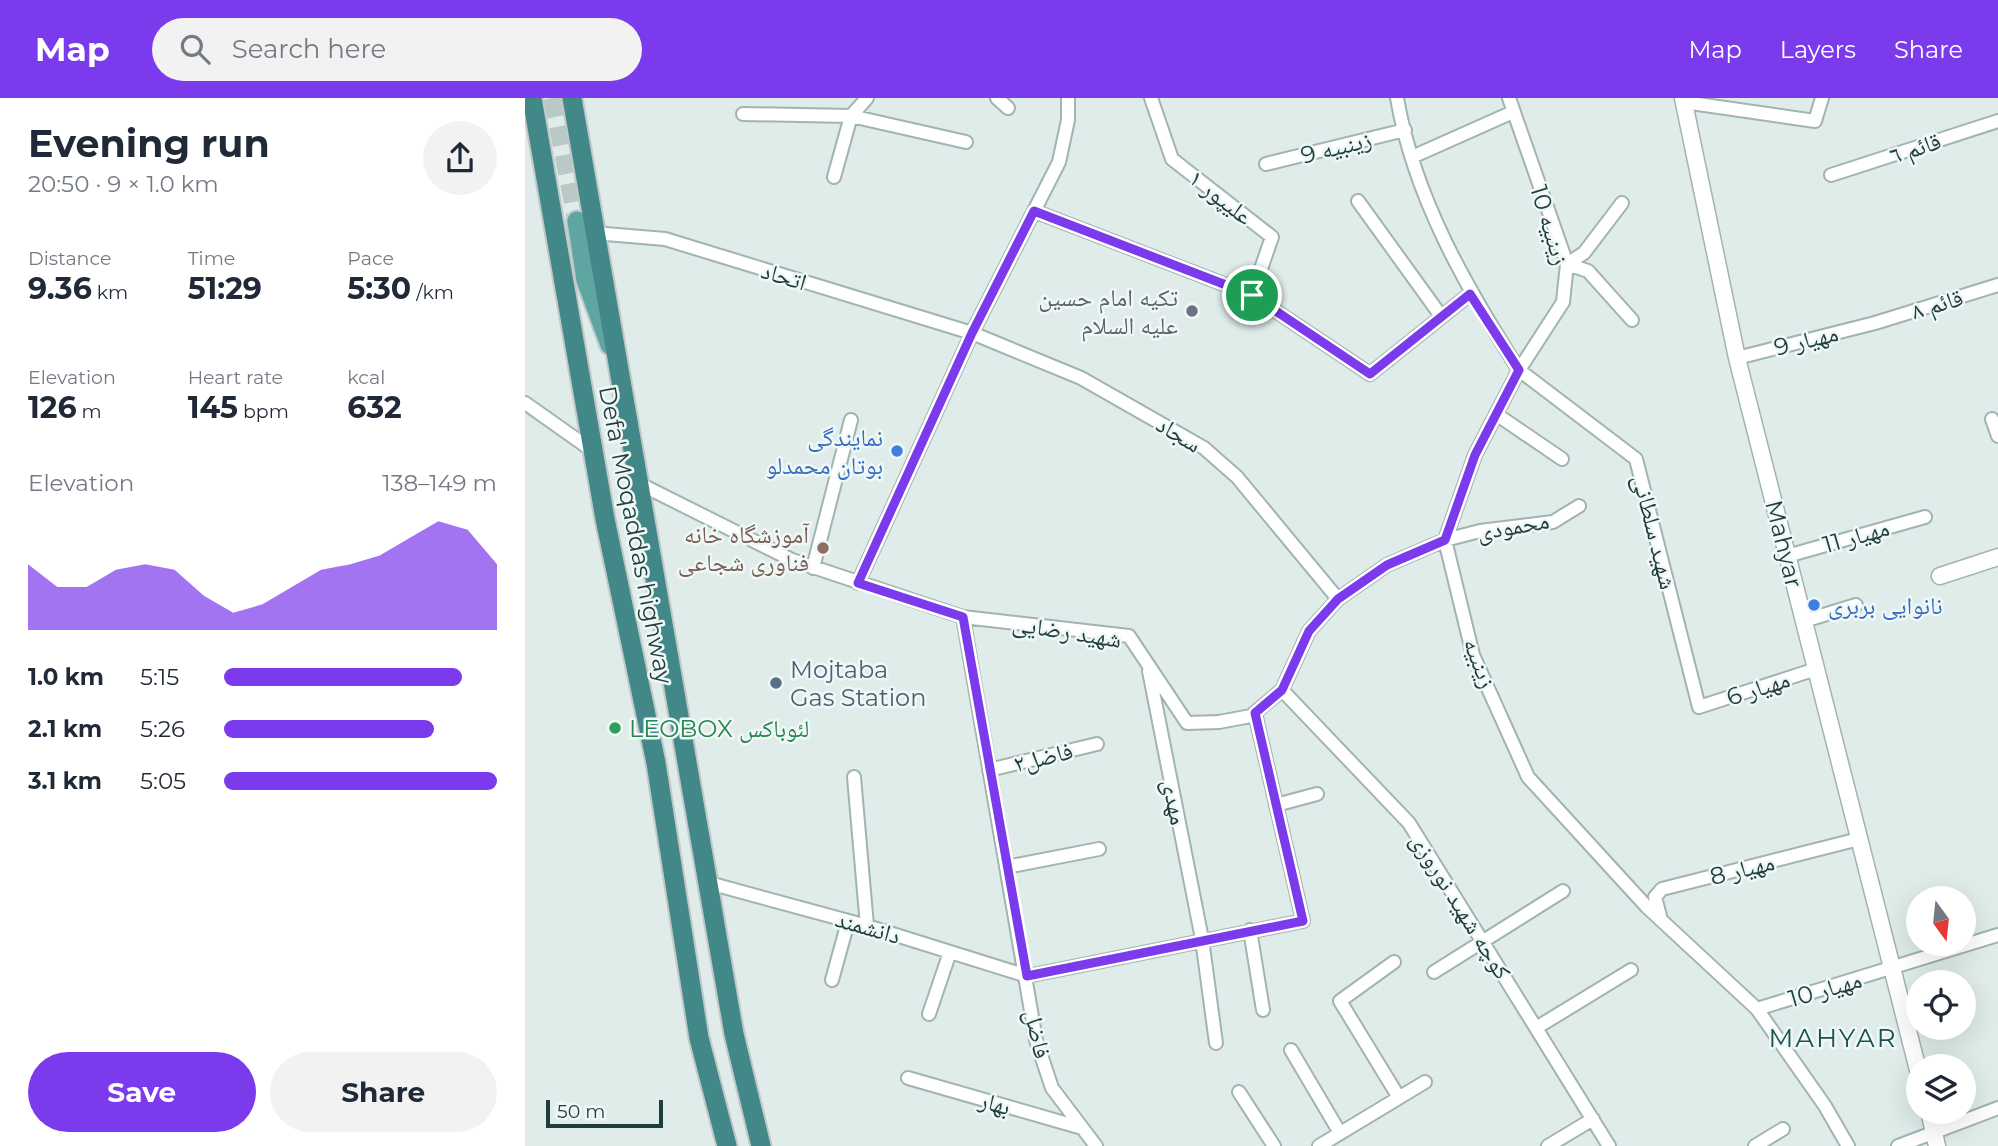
<!DOCTYPE html>
<html lang="en">
<head>
<meta charset="utf-8">
<style>
	body { margin:0; font-family:Montserrat,"Noto Naskh Arabic",sans-serif; background:#f2f2f3; color:#1f2937; height:100vh; display:flex; flex-direction:column; font-size:26px; white-space:nowrap }
	* { box-sizing:border-box; margin:0 }
	p { font-size:23px; color:#747a83 }
	.icon { flex:none; width:38px; height:38px; fill:none; stroke:currentColor; stroke-width:2; stroke-linecap:round; stroke-linejoin:round }
	.map { position:relative; flex:1; overflow:hidden }
	.side { display:flex; flex-direction:column; background:#fff; width:525px }
	.side>* { flex:none }
	.needle { width:46px; rotate:165deg }
	.buttons { position:absolute; left:1381px; top:788px; display:grid; gap:14px }
	.buttons a { display:grid; place-items:center; width:70px; height:70px; border-radius:50%; background:#fff; box-shadow:0 7px 28px #0002; font-size:35px }
	.scale { position:absolute; left:21px; bottom:18px; width:117px; box-sizing:border-box; padding-left:7px; border:4px solid #1e3d3c; border-top:0; font-size:19px; line-height:24px; white-space:nowrap; color:#1e3d3c; -webkit-text-stroke:5px #eff8f6; paint-order:stroke }
	.pin { position:absolute; display:grid; place-items:center; width:60px; height:60px; color:#fff; margin:-30px; border:4px solid #fff; border-radius:50%; box-shadow:0 2px 7px #0007 }
	.round { display:grid; place-items:center; flex:none; width:74px; height:74px; border-radius:37px; background:#f2f2f3 }
	.headline { display:flex; align-items:center; justify-content:space-between; height:119px; padding:0 28px }
	h1 { font-size:38px; font-weight:700; line-height:52px }
	.metrics { display:grid; grid-template-columns:repeat(3,1fr); gap:10px; height:119px; padding:7px 28px }
	.metrics div { display:grid; align-content:center }
	.metrics b { font-size:30px; font-weight:700 }
	.metrics small { font-size:19px; font-weight:400 }
	.metrics p { font-size:19px }
	.chart { height:196px; padding:14px 28px }
	.chart p { display:flex; justify-content:space-between }
	.chart svg { width:100%; height:126px; margin-top:7px; fill:#7c3aed; opacity:.7 }
	.primary-button { display:flex; gap:14px; margin-top:auto; padding:14px 28px }
	.primary-button a { flex:1; height:80px; border-radius:42px; background:#7c3aed; color:#fff; font-size:28px; font-weight:700; line-height:80px; text-align:center }
	.primary-button a+a { background:#f2f2f3; color:#1f2937 }
	ul { padding:0 28px; list-style:none; font-size:23px }
	li { display:grid; grid-template-columns:112px 84px 1fr; align-items:center; height:52px }
	li i { height:18px; border-radius:9px; background:#7c3aed }
	header { display:flex; align-items:center; gap:42px; box-sizing:border-box; height:98px; padding:0 35px; background:#7c3aed; color:#fff }
	header strong { font-size:33px }
	nav { display:flex; gap:38px; margin-inline-start:auto; font-size:24px }
	.search { width:490px; height:63px; background:#f2f2f3; display:flex; align-items:center; gap:18px; box-sizing:border-box; padding:0 24px; border-radius:38px; color:#747a83; font-size:26px }
	main { display:flex; flex:1; min-height:0 }
	.map>svg:first-child { display:block }
	.lines { fill:none; stroke-linecap:round; stroke-linejoin:round }
	.trunk-tunnel { stroke:#b8c9c6; stroke-width:19; stroke-dasharray:19 10; stroke-linecap:butt }
	.minor-casing { stroke:#a1b4b2; stroke-width:16 }
	.tertiary-casing { stroke:#a1b4b2; stroke-width:19 }
	.primary-casing { stroke:#c0c9c8; stroke-width:23 }
	.trunk-casing { stroke:#c0c9c8; stroke-width:23 }
	.minor { stroke:#fff; stroke-width:12 }
	.tertiary { stroke:#fff; stroke-width:16 }
	.primary { stroke:#5fa6a3; stroke-width:19 }
	.trunk { stroke:#438888; stroke-width:19 }
	.route-casing { stroke:#fff; stroke-width:14 }
	.route { stroke:#7c3aed; stroke-width:9 }
	.worship-dot { fill:#6b7280; stroke:#eff8f6; stroke-width:2.5 }
	.shop-dot { fill:#3f7fe0; stroke:#eff8f6; stroke-width:2.5 }
	.education-dot { fill:#8d6e63; stroke:#eff8f6; stroke-width:2.5 }
	.service-dot { fill:#5c6f8a; stroke:#eff8f6; stroke-width:2.5 }
	.leisure-dot { fill:#2e9e5b; stroke:#eff8f6; stroke-width:2.5 }
	.labels { text-anchor:middle; dominant-baseline:central; stroke-width:5; stroke-linejoin:round; paint-order:stroke }
	.street-label { font-size:24px; fill:#1e3d3c; stroke:#eff8f6 }
	.worship-label { font-size:24px; fill:#5b616d; stroke:#eff8f6; text-anchor:end }
	.shop-label { font-size:24px; fill:#366cbe; stroke:#eff8f6; text-anchor:end }
	.education-label { font-size:24px; fill:#785e54; stroke:#eff8f6; text-anchor:end }
	.service-label { font-size:24px; fill:#4e5e75; stroke:#eff8f6; text-anchor:start }
	.leisure-label { font-size:24px; fill:#27864d; stroke:#eff8f6; text-anchor:start }
	.neighbourhood-label { font-size:26px; letter-spacing:2px; fill:#185150; stroke:#eff8f6 }
</style>
</head>
<body>
<header>
<strong>Map</strong>
<div class="search"><svg class="icon" aria-label="search" viewBox="0 0 24 24"><circle cx="10" cy="10" r="6"/><path d="M15 15l6 6"/></svg>Search here</div>
<nav><a>Map</a><a>Layers</a><a>Share</a></nav>
</header>
<main>
<section class="side">
<div class="headline"><div><h1>Evening run</h1><p>20:50 · 9 × 1.0 km</p></div><a class="round"><svg class="icon" aria-label="share" viewBox="0 0 24 24"><path d="M12 15V3M7 8l5-5 5 5M5 13v7h14v-7"/></svg></a></div>
<div class="metrics">
<div><p>Distance</p><b>9.36<small> km</small></b></div>
<div><p>Time</p><b>51:29</b></div>
<div><p>Pace</p><b>5:30<small> /km</small></b></div>
</div>
<div class="metrics">
<div><p>Elevation</p><b>126<small> m</small></b></div>
<div><p>Heart rate</p><b>145<small> bpm</small></b></div>
<div><p>kcal</p><b>632</b></div>
</div>
<div class="chart"><p><span>Elevation</span>138–149 m</p>
<svg viewBox="0 0 160 44" preserveAspectRatio="none"><path d="M0 44V21L10 29L20 29L30 23L40 21L50 23L60 32L70 38L80 35L90 29L100 23L110 21L120 18L130 12L140 6L150 9L160 21V44z"/></svg>
</div>
<ul>
<li><b>1.0 km</b>5:15<i style="width:87%"></i></li>
<li><b>2.1 km</b>5:26<i style="width:77%"></i></li>
<li><b>3.1 km</b>5:05<i style="width:100%"></i></li>
</ul>
<div class="primary-button"><a>Save</a><a>Share</a></div>
</section>
<div class="map">
<svg width="1473" height="1048" viewBox="0 0 1473 1048">
	<rect width="100%" height="100%" fill="#dfece9"/>
	<g class="lines">
		<path class="trunk-tunnel" d="M28,0l24,123"/>
		<defs>
			<path id="minor" d="M472,0l11,10
				M626,0l21,61 100,78 -20,58
				M872,0c17,99 69,189 122,272l-44,85 -30,85 28,115 55,122 119,130 110,102 68,97 23,40
				M984,0l58,166 -4,38 -44,68 117,89 63,248 117,-38
				M1159,4l131,19 7,-23
				M218,16l108,2 115,26
				M887,59l101,-45
				M741,66l139,-34
				M1306,77l167,-54
				M309,79l17,-61 16,-18
				M833,103l83,115
				M509,113l218,84 118,79 100,-80
				M69,135l71,6 307,94 109,45 123,70 33,29 101,122
				M1042,166l21,7 44,49
				M1042,166l17,-11 38,-50
				M1212,260l138,-35 123,-38
				M0,305l68,48
				M971,316l66,45
				M1467,321l6,17
				M113,385l154,77 171,57 166,19 58,87 32,-1 32,-6 31,-26 27,-59 29,-32 49,-34 58,-25 35,-9 73,-9 26,-16
				M1262,458l138,-39
				M288,470l38,-148
				M333,485l114,-250 87,-171 9,-42v-22
				M438,519l73,423 16,48 44,58
				M1279,523l52,-16
				M624,573l53,268 14,104
				M757,592l127,133 200,323
				M464,672l108,-26
				M329,679l13,149
				M751,707l41,-11
				M481,769l93,-18
				M184,785l158,43 160,50 276,-55 -48,-208
				M1135,818l-5,-19 7,-8 197,-50
				M725,832l13,80
				M869,864l-54,39 58,95
				M909,874l129,-81
				M307,882l16,-58
				M1232,911l241,-74
				M404,916l21,-62
				M1011,930l95,-58
				M766,952l49,83
				M383,980l174,50
				M714,994l35,54
				M794,1048l106,-64
				M1023,1048l45,-27
				M1230,1048l28,-17
				M1373,1048l100,-38"/>
			<path id="tertiary" d="M1158,0l54,260 181,712
				M1415,478l58,-19
				M1404,1013l8,35"/>
			<path id="primary" d="M52,123l9,59 24,65"/>
			<path id="trunk" d="M7,0l73,421 51,244 43,275 28,108
				M47,0l162,936 27,112"/>
		</defs>
		<use href="#minor" class="minor-casing"/>
		<use href="#tertiary" class="tertiary-casing"/>
		<use href="#primary" class="primary-casing"/>
		<use href="#trunk" class="trunk-casing"/>
		<use href="#minor" class="minor"/>
		<use href="#tertiary" class="tertiary"/>
		<use href="#primary" class="primary"/>
		<use href="#trunk" class="trunk"/>
	</g>
	<g class="lines">
		<defs>
			<path id="route" d="M509,113l218,84 118,79 100,-80 49,76 -44,85 -30,85 -58,25 -49,34 -29,32 -27,59 -27,23 48,208 -276,55 -64,-359 -105,-34 114,-250z"/>
		</defs>
		<use href="#route" class="route-casing"/>
		<use href="#route" class="route"/>
	</g>
	<circle class="worship-dot" cx="667" cy="213" r="7"/>
	<g class="shop-dot">
		<circle cx="372" cy="353" r="7"/>
		<circle cx="1289" cy="507" r="7"/>
	</g>
	<circle class="education-dot" cx="298" cy="450" r="7"/>
	<circle class="service-dot" cx="251" cy="585" r="7"/>
	<circle class="leisure-dot" cx="90" cy="630" r="7"/>
	<g class="labels">
		<g class="street-label">
			<text transform="translate(811 49) rotate(-14)">زینبیه 9</text>
			<text transform="translate(1390 50) rotate(-18)">قائم ٦</text>
			<text transform="translate(696 99) rotate(38)">علیپور ۱</text>
			<text transform="translate(1025 127) rotate(73)">زینبیه 10</text>
			<text transform="translate(259 178) rotate(17)">اتحاد</text>
			<text transform="translate(1412 206) rotate(-17)">قائم ٨</text>
			<text transform="translate(1281 242) rotate(-14)">مهیار 9</text>
			<text transform="translate(654 336) rotate(31)">سجاد</text>
			<text transform="translate(988 428) rotate(-10)">محمودی</text>
			<text transform="translate(1130 434) rotate(76)">شهید سلطانی</text>
			<text transform="translate(111 437) rotate(79)">Defa' Moqaddas highway</text>
			<text transform="translate(1331 438) rotate(-16)">مهیار 11</text>
			<text transform="translate(1259 446) rotate(76)">Mahyar</text>
			<text transform="translate(542 533) rotate(9)">شهید رضایی</text>
			<text transform="translate(955 565) rotate(69)">زینبیه</text>
			<text transform="translate(1233 590) rotate(-18)">مهیار 6</text>
			<text transform="translate(518 659) rotate(-14)">فاضل۲</text>
			<text transform="translate(650 704) rotate(79)">مهدی</text>
			<text transform="translate(1217 771) rotate(-14)">مهیار 8</text>
			<text transform="translate(936 808) rotate(58)">کوچه شهید نوروزی</text>
			<text transform="translate(343 829) rotate(16)">دانشمند</text>
			<text transform="translate(1300 891) rotate(-16)">مهیار 10</text>
			<text transform="translate(513 936) rotate(78)">فاضل</text>
			<text transform="translate(470 1005) rotate(16)">بهار</text>
		</g>
		<g class="worship-label">
			<text x="653" y="199">تکیه امام حسین<tspan x="653" dy="28">علیه السلام</tspan></text>
		</g>
		<g class="shop-label">
			<text x="358" y="339">نمایندگی<tspan x="358" dy="28">بوتان محمدلو</tspan></text>
			<text x="1303" y="507" text-anchor="start">نانوایی بربری</text>
		</g>
		<g class="education-label">
			<text x="284" y="436">آموزشگاه خانه<tspan x="284" dy="28">فناوری شجاعی</tspan></text>
		</g>
		<g class="service-label">
			<text x="265" y="571">Mojtaba<tspan x="265" dy="28">Gas Station</tspan></text>
		</g>
		<g class="leisure-label">
			<text x="104" y="630">LEOBOX لئوباکس</text>
		</g>
		<g class="neighbourhood-label">
			<text x="1308" y="940">MAHYAR</text>
		</g>
	</g>
</svg>
<div class="buttons">
<a><svg class="needle" viewBox="-14 -14 28 28"><path d="M0-13l5 13h-10z" fill="#e53935"/><path d="M0 13l5-13h-10z" fill="#747a83"/></svg></a>
<a><svg class="icon" aria-label="locate" viewBox="0 0 24 24"><circle cx="12" cy="12" r="6"/><path d="M12 2v4M12 18v4M2 12h4M18 12h4"/></svg></a>
<a><svg class="icon" aria-label="layers" viewBox="0 0 24 24"><path d="M12 4l9 5-9 5-9-5zM3 14l9 5 9-5"/></svg></a>
</div>
<div class="scale">50 m</div>
<div class="pin" style="left:727px;top:197px;background:#1e9e55"><svg class="icon" aria-label="arrive" viewBox="0 0 24 24"><path d="M6 21V4h12l-3 4 3 4H6"/></svg></div>
</div>
</main>
</body>
</html>
